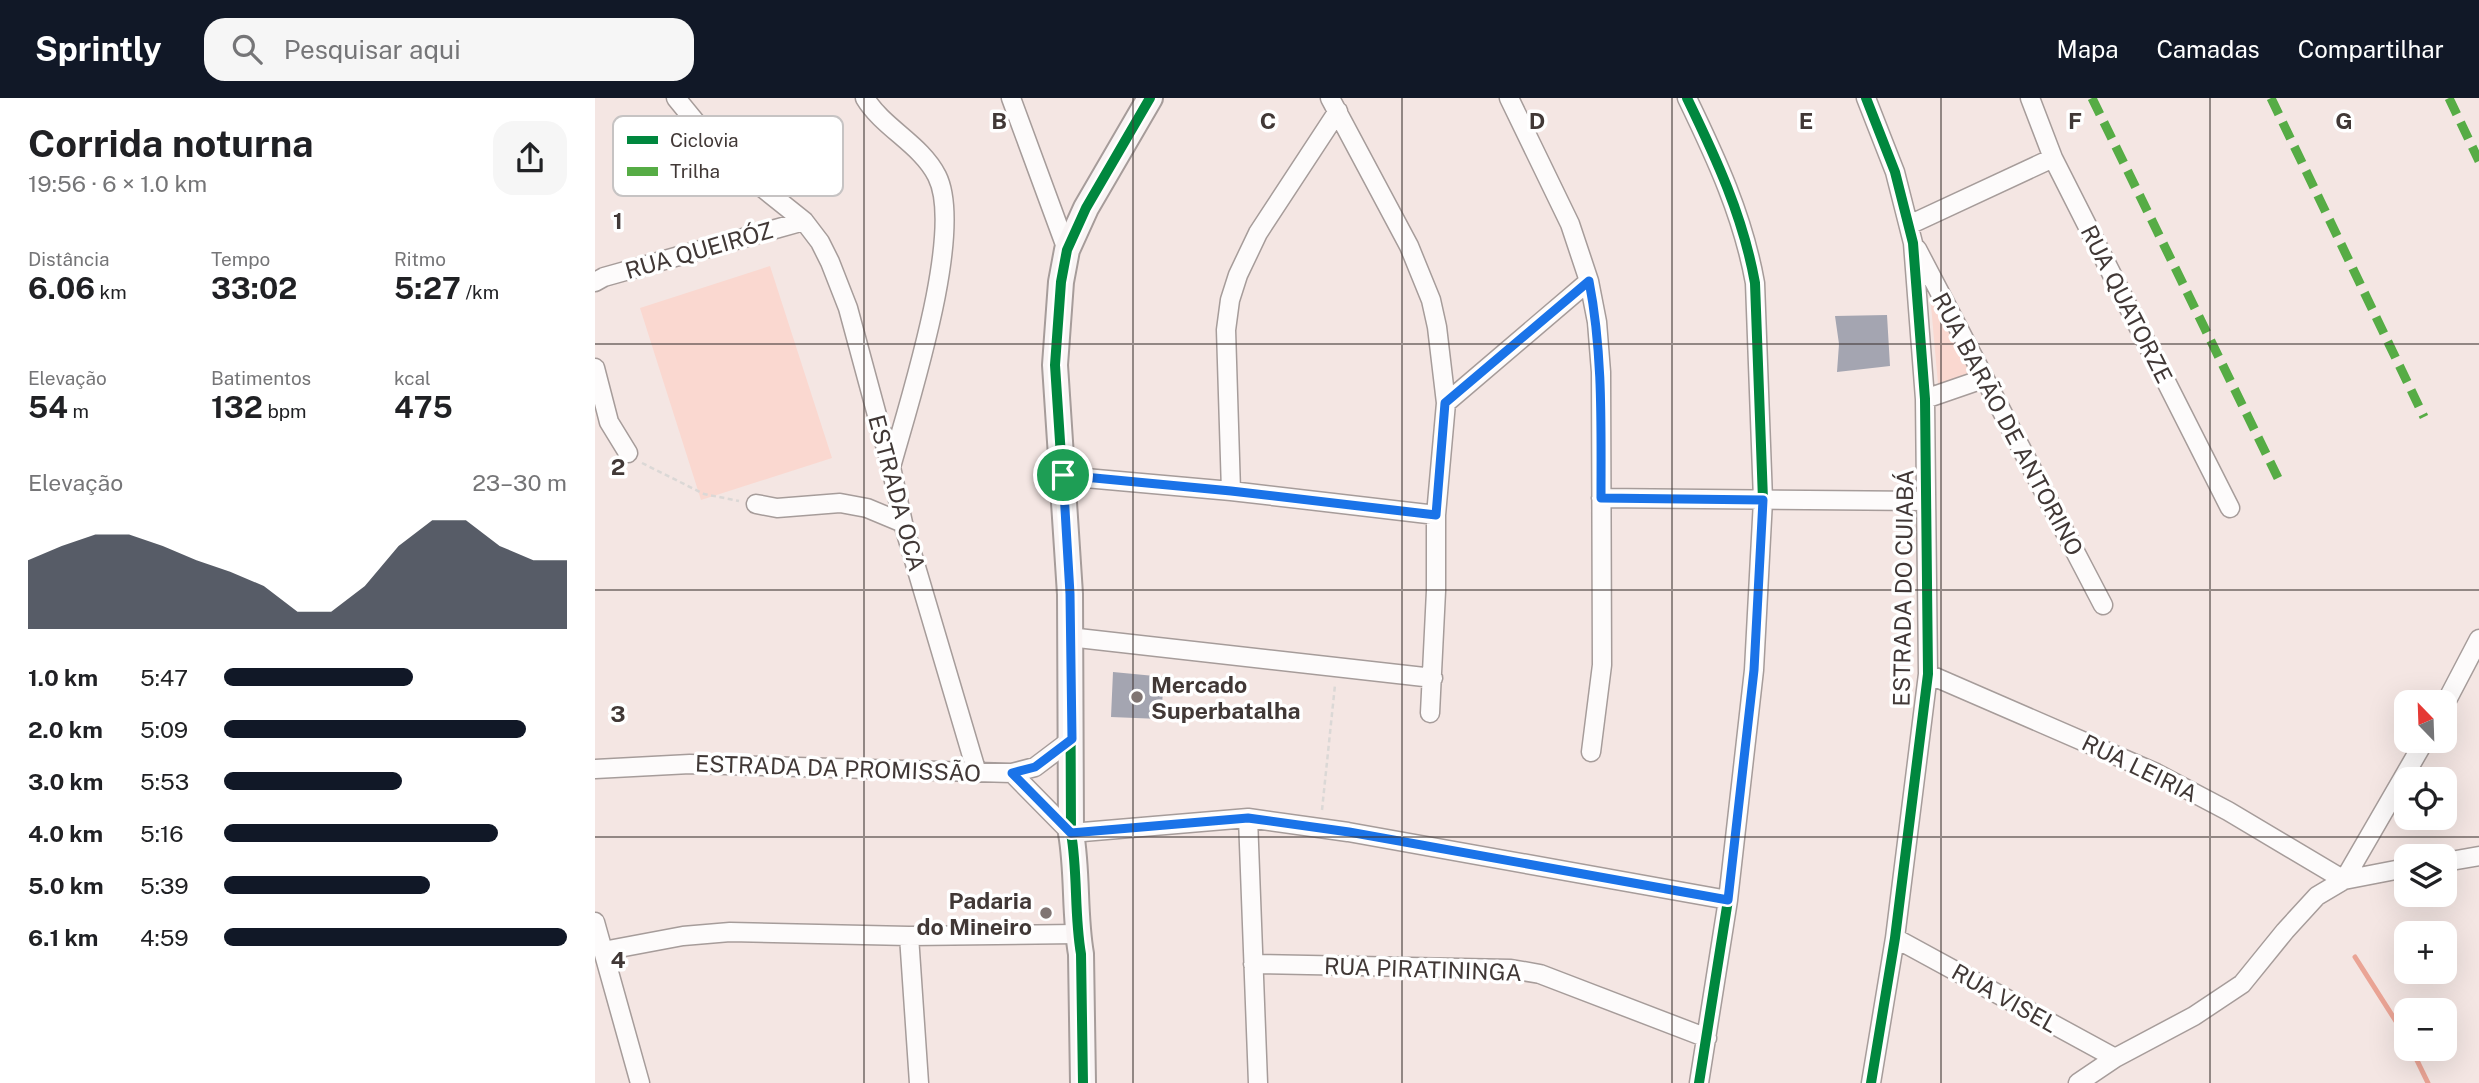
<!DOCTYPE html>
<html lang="pt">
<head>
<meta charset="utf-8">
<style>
	body { margin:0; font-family:"Public Sans",sans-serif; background:#f6f6f6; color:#202124; height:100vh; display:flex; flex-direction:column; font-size:26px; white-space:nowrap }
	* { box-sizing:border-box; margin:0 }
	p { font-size:23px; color:#757577 }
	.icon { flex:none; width:38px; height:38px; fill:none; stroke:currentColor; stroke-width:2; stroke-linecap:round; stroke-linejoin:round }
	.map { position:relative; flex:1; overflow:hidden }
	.panel { display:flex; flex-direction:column; background:#fff; width:595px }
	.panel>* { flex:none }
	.needle { width:46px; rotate:337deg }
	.buttons { position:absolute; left:1799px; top:592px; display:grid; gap:14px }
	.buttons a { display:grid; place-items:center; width:63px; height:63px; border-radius:14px; background:#fff; box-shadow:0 7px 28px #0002; font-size:35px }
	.pin { position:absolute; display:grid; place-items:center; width:60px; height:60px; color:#fff; margin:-30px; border:4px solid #fff; border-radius:50%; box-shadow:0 2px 7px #0007 }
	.round { display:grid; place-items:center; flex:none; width:74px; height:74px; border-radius:21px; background:#f6f6f6 }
	.overview { display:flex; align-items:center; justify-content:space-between; height:119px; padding:0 28px }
	h1 { font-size:38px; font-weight:700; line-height:52px }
	.figures { display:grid; grid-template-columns:repeat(3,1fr); gap:10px; height:119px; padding:7px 28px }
	.figures div { display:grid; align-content:center }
	.figures b { font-size:30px; font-weight:700 }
	.figures small { font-size:19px; font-weight:400 }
	.figures p { font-size:19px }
	.chart { height:196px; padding:14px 28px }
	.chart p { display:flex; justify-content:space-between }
	.chart svg { width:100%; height:126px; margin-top:7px; fill:#111827; opacity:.7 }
	ul { padding:0 28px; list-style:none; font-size:23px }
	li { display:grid; grid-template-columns:112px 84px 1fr; align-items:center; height:52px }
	li i { height:18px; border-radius:9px; background:#111827 }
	header { display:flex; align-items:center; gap:42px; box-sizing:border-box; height:98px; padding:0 35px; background:#111827; color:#fff }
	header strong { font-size:33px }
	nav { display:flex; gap:38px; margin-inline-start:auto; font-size:24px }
	.search { width:490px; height:63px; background:#f6f6f6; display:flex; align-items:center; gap:18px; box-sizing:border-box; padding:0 24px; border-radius:21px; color:#757577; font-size:26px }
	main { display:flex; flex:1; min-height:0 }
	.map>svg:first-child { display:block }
	.green { fill:#fad8d0 }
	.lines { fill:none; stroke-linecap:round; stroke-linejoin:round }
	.stream { stroke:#eaa495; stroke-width:5 }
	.building { fill:#a4a5b1 }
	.street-casing { stroke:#a69c9a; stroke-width:21 }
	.secondary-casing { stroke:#a69c9a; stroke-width:28 }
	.path { stroke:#dbd8d6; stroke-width:2.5; stroke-dasharray:5 3.5; stroke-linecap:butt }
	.street { stroke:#fdfbfb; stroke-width:18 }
	.secondary { stroke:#f9f4f4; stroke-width:24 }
	.quiet { stroke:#56ac45; stroke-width:9; stroke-dasharray:18 9; stroke-linecap:butt }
	.cycleway-casing { stroke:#fff; stroke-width:15 }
	.cycleway { stroke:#00873e; stroke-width:10 }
	.route-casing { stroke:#fff; stroke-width:14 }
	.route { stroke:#1a73e8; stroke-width:9 }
	.grid { fill:none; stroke:#413836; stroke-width:2; stroke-opacity:0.55 }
	.poi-dot { fill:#807573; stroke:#fff; stroke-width:2.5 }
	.labels { text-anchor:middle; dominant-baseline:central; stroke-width:7; stroke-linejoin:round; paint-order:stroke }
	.street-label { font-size:23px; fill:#413836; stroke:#fff }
	.poi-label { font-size:23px; font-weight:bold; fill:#413836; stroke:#fff; text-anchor:start }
	.key { fill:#fff; stroke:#c6c3c3; stroke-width:2 }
	.key-label { font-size:19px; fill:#413836 }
	.grid-label { font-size:23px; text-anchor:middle; font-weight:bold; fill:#413836; stroke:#fff; stroke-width:7; stroke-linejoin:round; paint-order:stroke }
</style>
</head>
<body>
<header>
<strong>Sprintly</strong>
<div class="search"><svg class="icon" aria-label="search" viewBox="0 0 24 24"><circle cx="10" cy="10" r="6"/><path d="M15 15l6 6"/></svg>Pesquisar aqui</div>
<nav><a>Mapa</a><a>Camadas</a><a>Compartilhar</a></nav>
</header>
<main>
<section class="panel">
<div class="overview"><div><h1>Corrida noturna</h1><p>19:56 · 6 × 1.0 km</p></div><a class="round"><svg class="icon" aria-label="share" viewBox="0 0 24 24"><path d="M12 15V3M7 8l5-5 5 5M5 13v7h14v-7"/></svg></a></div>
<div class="figures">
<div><p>Distância</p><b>6.06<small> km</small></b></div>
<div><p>Tempo</p><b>33:02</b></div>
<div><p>Ritmo</p><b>5:27<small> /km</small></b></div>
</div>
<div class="figures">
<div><p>Elevação</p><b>54<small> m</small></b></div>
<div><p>Batimentos</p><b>132<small> bpm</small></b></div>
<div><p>kcal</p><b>475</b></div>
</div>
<div class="chart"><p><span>Elevação</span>23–30 m</p>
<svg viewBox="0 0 160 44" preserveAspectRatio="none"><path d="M0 44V20L10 15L20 11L30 11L40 15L50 20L60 24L70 29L80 38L90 38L100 29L110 15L120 6L130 6L140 15L150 20L160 20V44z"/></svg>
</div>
<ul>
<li><b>1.0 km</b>5:47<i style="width:55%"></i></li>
<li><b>2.0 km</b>5:09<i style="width:88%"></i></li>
<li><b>3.0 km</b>5:53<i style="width:52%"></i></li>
<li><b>4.0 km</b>5:16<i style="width:80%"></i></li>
<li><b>5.0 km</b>5:39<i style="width:60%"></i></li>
<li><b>6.1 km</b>4:59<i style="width:100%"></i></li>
</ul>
</section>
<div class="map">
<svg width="1884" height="985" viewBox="0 0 1884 985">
	<rect width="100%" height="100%" fill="#f4e6e3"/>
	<path class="green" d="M175,168l62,192 -131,42 -61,-192z
		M1334,185l47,90 -38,11z"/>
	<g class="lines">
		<path class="stream" d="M1760,859l51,80
			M1816,950l17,35"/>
	</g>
	<path class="building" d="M1292,217l3,51 -53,6 2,-28 -4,-28z
		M518,574l52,5 -5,42 -49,-2z"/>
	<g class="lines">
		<defs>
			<path id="street" d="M81,0l49,60 79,63 16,21 10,20 18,46 43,159 12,56 74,250
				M270,0c18,30 56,46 72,78 28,56 -29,229 -46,291
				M416,0l56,152
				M735,0l79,148 22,54 6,27 9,76 -10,112v76l-6,122
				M914,0l61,126 19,57 8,41 4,50 1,293 -11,87
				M1092,0c29,60 56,118 68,185l8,217 -9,170 -26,230 -29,183
				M1271,0l29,74 18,71 12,156 3,275 -33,264 -24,145
				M1435,0l23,60 177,350
				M1314,127l144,-67
				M1322,151l186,356
				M0,184l9,-5 200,-56
				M0,270l14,54 19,31
				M1330,301l58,-20
				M851,305l143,-122
				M468,378l168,15 205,24
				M636,393l-5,-161 4,-30 8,-25 20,-42 80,-122
				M1006,400l324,3
				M161,406l21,4 63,-5 27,5 36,15
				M474,539l364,41
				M1333,576l228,99 72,38 116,69
				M1850,606l34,-65
				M0,671l95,-5 322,9 23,-6 37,-28
				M417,675l59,60 177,-15 100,14 380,68
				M653,720l10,265
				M1850,764l34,-6
				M1749,782l81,-140
				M0,824l45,161
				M314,838l10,147
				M1300,840l220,120
				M8,853l80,-15 47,-4 179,4 168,-2
				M658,866l258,5 29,5 167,64
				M1483,985l37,-25 79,-42 48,-32 43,-53 32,-35 27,-16 62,-12"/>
			<path id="secondary" d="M488,985l-2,-129c-7,-40 -3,-81 -10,-121l-1,-239 -15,-229 6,-83 6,-32 19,-42 64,-110"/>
		</defs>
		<use href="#street" class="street-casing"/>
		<use href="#secondary" class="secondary-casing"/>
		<path class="path" d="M47,365l62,31 35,7
			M727,712l13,-125"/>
		<use href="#street" class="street"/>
		<use href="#secondary" class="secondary"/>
		<path class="quiet" d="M1497,0l186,380
			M1676,0l153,319
			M1854,0l30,63"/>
		<defs>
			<path id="cycleway" d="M1092,0c29,60 56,118 68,185l8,217 -9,170 -26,230 -29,183
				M1271,0l29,74 18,71 12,156 3,275 -33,264 -24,145
				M488,985l-2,-129c-7,-40 -3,-81 -10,-121l-1,-239 -15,-229 6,-83 6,-32 19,-42 64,-110"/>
		</defs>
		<use href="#cycleway" class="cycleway-casing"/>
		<use href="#cycleway" class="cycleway"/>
	</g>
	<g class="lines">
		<defs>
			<path id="route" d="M994,183c14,72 12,144 12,217l162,2 -9,170 -26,230 -379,-68 -101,-14 -177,15 -59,-60 23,-6 37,-28 -2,-145 -7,-119 168,16 205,24 9,-112z"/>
		</defs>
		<use href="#route" class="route-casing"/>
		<use href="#route" class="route"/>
	</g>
	<path class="grid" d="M269,0v985M538,0v985M807,0v985M1077,0v985M1346,0v985M1615,0v985M0,246h1884M0,492h1884M0,739h1884"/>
	<g class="poi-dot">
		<circle cx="542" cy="599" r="7"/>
		<circle cx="451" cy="815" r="7"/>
	</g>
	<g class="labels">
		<g class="street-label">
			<text transform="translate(104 152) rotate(-16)">RUA QUEIRÓZ</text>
			<text transform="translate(1532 206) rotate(63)">RUA QUATORZE</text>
			<text transform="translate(1413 326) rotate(62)">RUA BARÃO DE ANTORINO</text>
			<text transform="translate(302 395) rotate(75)">ESTRADA OCA</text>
			<text transform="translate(1308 490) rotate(-89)">ESTRADA DO CUIABÁ</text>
			<text transform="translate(243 670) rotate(2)">ESTRADA DA PROMISSÃO</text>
			<text transform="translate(1545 670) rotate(26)">RUA LEIRIA</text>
			<text transform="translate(828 871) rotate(2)">RUA PIRATININGA</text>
			<text transform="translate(1410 900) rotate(29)">RUA VISEL</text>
		</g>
		<g class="poi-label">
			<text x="556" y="586">Mercado<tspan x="556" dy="26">Superbatalha</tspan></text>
			<text x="437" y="802" text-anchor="end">Padaria<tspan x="437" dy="26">do Mineiro</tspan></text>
		</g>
	</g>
	<rect x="18" y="18" width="230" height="80" rx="10" class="key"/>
	<rect x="32" y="38" width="31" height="8" fill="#00873e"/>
	<rect x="32" y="69" width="31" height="9" fill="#56ac45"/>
	<g class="key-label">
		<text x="75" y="49">Ciclovia</text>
		<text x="75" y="80">Trilha</text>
	</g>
	<g class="grid-label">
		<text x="404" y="31">B</text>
		<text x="673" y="31">C</text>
		<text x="942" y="31">D</text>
		<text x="1211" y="31">E</text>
		<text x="1480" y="31">F</text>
		<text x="1749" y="31">G</text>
		<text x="23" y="131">1</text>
		<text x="23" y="377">2</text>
		<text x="23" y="624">3</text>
		<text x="23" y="870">4</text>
	</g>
</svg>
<div class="buttons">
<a><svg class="needle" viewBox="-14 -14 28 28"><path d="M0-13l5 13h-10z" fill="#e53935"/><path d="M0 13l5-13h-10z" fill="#757577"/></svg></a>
<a><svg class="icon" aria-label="locate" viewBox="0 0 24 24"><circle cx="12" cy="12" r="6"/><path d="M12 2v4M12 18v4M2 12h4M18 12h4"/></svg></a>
<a><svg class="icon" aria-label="layers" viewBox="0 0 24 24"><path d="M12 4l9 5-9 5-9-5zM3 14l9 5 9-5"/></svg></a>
<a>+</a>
<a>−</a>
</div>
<div class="pin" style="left:468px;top:377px;background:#1e9e55"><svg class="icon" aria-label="arrive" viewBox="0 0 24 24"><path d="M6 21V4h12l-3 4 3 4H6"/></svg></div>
</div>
</main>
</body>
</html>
